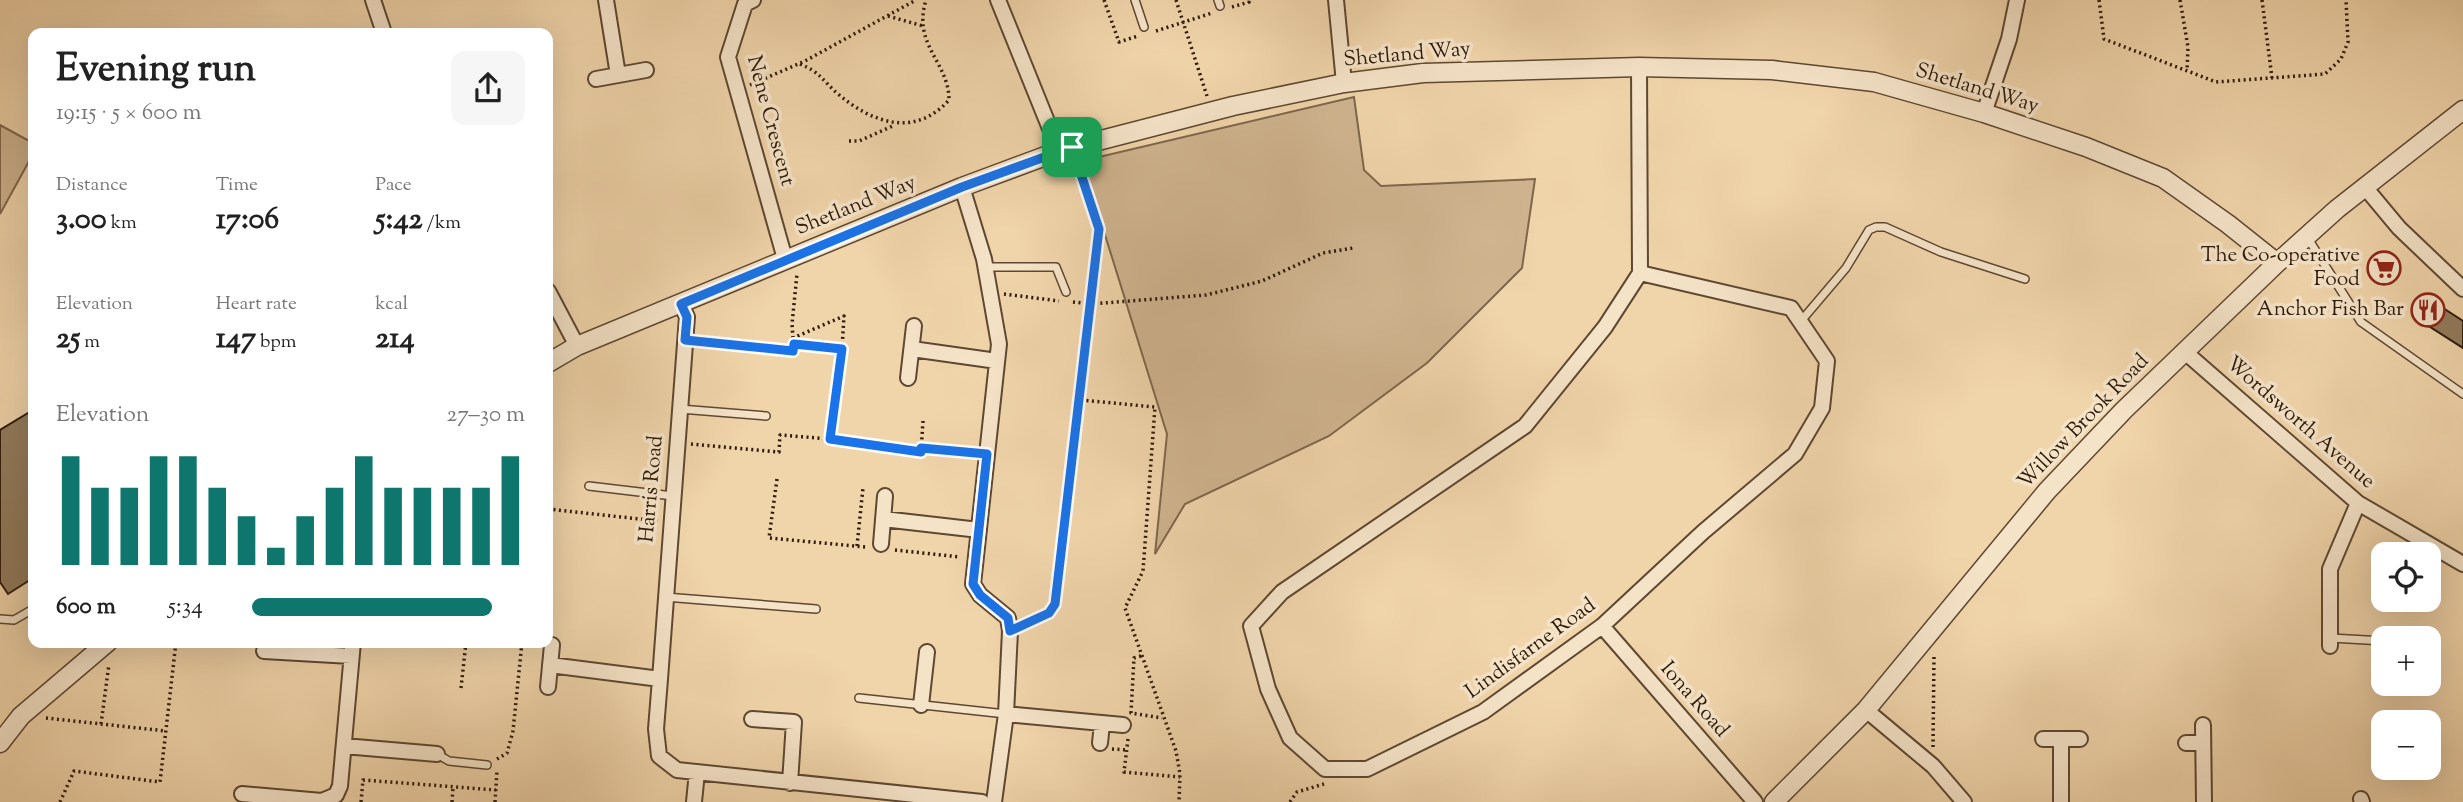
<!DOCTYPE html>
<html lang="en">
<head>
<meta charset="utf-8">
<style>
	body { margin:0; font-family:"Sorts Mill Goudy",serif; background:#f6f6f6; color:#222; height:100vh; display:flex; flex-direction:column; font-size:26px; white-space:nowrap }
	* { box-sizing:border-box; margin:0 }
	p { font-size:23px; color:#767676 }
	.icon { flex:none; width:38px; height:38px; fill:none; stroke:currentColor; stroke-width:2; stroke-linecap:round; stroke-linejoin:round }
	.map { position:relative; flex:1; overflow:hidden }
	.panel { position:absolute; left:28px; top:28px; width:525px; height:620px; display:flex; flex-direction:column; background:#fff; border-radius:14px; box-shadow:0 7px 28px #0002 }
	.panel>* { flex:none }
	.fabs { position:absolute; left:2371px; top:542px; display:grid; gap:14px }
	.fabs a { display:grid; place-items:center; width:70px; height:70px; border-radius:14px; background:#fff; box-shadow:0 7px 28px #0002; font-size:35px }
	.pin { position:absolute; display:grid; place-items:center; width:60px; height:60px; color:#fff; margin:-30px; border-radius:14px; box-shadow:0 4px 10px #0006 }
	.round { display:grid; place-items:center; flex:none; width:74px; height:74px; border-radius:14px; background:#f6f6f6 }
	.overview { display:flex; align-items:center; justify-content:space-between; height:119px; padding:0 28px }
	h1 { font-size:38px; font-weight:800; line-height:52px }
	.figures { display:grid; grid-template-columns:repeat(3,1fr); gap:10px; height:119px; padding:7px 28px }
	.figures div { display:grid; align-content:center }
	.figures b { font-size:30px; font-weight:800 }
	.figures small { font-size:19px; font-weight:400 }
	.figures p { font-size:19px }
	.chart { height:196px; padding:14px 28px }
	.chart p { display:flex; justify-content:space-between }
	.chart svg { width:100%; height:126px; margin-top:7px; stroke:#0f766e; stroke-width:6 }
	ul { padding:0 28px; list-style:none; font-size:23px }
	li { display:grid; grid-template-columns:112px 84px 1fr; align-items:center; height:52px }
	li i { height:18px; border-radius:9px; background:#0f766e }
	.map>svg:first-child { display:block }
	.green { fill:#cfb48f; stroke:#7e674c; stroke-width:2 }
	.building { fill:#927b5d; stroke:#2d1a09; stroke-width:2 }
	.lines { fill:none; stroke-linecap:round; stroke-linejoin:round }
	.service-casing { stroke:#5e4831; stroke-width:10 }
	.minor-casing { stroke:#5e4831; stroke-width:18 }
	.tertiary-casing { stroke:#5e4831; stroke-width:21 }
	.path { stroke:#2d1a09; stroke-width:3.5; stroke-dasharray:2 3.5; stroke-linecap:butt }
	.service { stroke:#f5e3c8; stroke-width:7 }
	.minor { stroke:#f5e3c8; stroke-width:14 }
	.tertiary { stroke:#f5e3c8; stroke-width:18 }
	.route-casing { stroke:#fff; stroke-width:14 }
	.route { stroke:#1a73e8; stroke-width:9 }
	.labels { text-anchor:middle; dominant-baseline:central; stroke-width:7; stroke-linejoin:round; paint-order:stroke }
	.street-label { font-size:21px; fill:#2d1a09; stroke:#f5e3c8 }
	.poi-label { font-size:21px; fill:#2d1a09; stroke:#f5e3c8; text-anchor:end }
</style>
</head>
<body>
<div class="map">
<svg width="2463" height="802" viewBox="0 0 2463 802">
	<rect width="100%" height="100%" fill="#f0d4aa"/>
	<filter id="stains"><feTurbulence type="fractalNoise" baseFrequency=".00286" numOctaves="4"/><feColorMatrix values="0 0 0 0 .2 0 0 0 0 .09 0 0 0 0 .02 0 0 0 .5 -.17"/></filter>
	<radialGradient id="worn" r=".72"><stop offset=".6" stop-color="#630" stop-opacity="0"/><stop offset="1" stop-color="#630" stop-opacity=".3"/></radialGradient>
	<path class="green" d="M1354,97l10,73 17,16 154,-7 -13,89 -95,95 -98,73 -144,68 -30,50 12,-120 -85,-273z
		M0,125l33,18v11l-33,60z"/>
	<path class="building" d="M2426,297l37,24v27l-50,-32z
		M33,410v168l-25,16 -8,-12v-152z"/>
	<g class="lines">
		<defs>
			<path id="service" d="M1135,0l9,27
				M1218,0l2,6
				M2307,237l54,85 102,72
				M986,267h70l10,25
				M1801,321l45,-53 23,-38 7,-3h9l56,25 84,27
				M680,409l86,7
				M589,486l84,10
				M665,597l151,12
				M0,619l14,1 19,-11
				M2331,638l53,3
				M859,698l147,16
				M437,754l12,7 38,4"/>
			<path id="minor" d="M373,0l11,33
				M606,0l12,75
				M753,0l-8,4 -17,53 57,202
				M998,0l61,151
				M1336,0l8,83
				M1639,67l1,206 151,35 36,53 -5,47 -27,46 -92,78 -101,94 -119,86 -116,57h-42l-35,-31 -22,-49 -17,-63 31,-34 243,-166 80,-99 35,-54
				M596,79l50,-9
				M1984,113l25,-74 8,-39
				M2364,186l35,42 64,61
				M962,187l22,72 15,85 -26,240 7,11 28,23 2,13 -4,83
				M548,291l29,55
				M912,349l85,12
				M2185,352l173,151 105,61
				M908,378l6,-52
				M883,519l96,11
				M881,544l4,-48
				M1602,626l153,176
				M2330,646v-77l28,-66
				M264,651l87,5
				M550,665l110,14 27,-362 -6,-13
				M660,679l-4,50 3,27 18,14 305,32
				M548,687l4,-42
				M921,705l6,-53
				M1866,710l67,56 31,36
				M752,719l42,3 -4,61
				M2203,725l1,77
				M2043,739h37
				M1100,743l2,-19
				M2186,743h17
				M344,746l93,8
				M242,794l80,7 14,-6 4,-9 13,-144
				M2361,799l1,3
				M694,802l3,-30
				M994,802l12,-88 117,11
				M2061,802v-63"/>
			<path id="tertiary" d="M548,363l29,-17 385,-159 97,-36 174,-45 111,-23 79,-10 216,-6 133,3 102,12 110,31 102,34 77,31 65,46 49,39
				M0,743l21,-27 87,-74
				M1774,802l92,-92 181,-219 77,-81 153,-147 60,-54 126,-99"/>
		</defs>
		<use href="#service" class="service-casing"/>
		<use href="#minor" class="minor-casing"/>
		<use href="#tertiary" class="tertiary-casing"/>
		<path class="path" d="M1104,0l15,42 19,-6
			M1176,0l31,96
			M2099,0l5,39 112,43 109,-8 16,-15 7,-17 -2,-42
			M2180,0l8,47 -1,24
			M2262,0l10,78
			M1232,7l17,-5 -1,-2
			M888,16l35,10
			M1156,31l56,-18
			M800,64c20,8 23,17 38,30 34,29 77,44 111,6 0,-38 -37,-55 -23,-100
			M750,85l55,-24 111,-61
			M849,141h10l36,-16
			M1004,294l55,7
			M1073,302l18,2 115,-9 56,-14 61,-28 30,-5
			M793,338l-1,-14 5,-50
			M794,344l-1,-6 51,-22 -2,33
			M1081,400l74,7 -12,164 -18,37 51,143 4,23 -1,28
			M830,439l91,13 2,-31
			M691,444l88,8 1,-17 50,4 12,-90 -48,-5 -1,7 -92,-9
			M921,448l50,5
			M777,479l-8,59 97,9
			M548,509l110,12
			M857,546l6,-58
			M895,550l65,7
			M1025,624l24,-11 6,-9 44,-375 -22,-67
			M1141,656l-7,2 -3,55 31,5
			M461,688l5,-46
			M46,718l120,13
			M101,724l8,-60
			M1128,739l-4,33 56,5
			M1933,747l1,-91
			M1112,749l15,1
			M497,759l10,-6 6,-22 9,-89
			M60,802l14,-31 86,11 16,-140
			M361,802l2,-22 133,10
			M452,802l1,-15
			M495,802l2,-31
			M1290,802l7,-10 27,-8"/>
		<use href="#service" class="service"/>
		<use href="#minor" class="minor"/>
		<use href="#tertiary" class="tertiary"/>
	</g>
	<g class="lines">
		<defs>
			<path id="route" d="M1072,147l27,82 -44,375 -6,9 -39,18 -2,-13 -28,-23 -7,-11 14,-130 -66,-6v4l-91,-13 12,-90 -48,-5 -1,7 -108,-11 2,-23 -6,-13 281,-117z"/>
		</defs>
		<use href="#route" class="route-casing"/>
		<use href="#route" class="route"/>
	</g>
	<defs>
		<symbol id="supermarket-ring" viewBox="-11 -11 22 22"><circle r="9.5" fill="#f5e3c8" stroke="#8f2418" stroke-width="1.5"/><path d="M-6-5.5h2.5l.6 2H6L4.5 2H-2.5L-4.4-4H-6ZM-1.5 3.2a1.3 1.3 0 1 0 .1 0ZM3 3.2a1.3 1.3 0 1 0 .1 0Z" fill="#8f2418"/></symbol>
		<symbol id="restaurant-ring" viewBox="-11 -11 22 22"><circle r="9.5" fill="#f5e3c8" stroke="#8f2418" stroke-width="1.5"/><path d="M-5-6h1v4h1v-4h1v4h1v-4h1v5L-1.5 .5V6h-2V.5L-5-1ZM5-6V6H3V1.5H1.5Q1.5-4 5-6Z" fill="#8f2418"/></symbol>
	</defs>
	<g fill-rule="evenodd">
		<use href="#supermarket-ring" x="2365" y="249" width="38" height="38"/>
		<use href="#restaurant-ring" x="2409" y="291" width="38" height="38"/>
	</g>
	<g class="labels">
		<g class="street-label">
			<text transform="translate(1407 55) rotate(-5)">Shetland Way</text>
			<text transform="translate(1977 89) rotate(17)">Shetland Way</text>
			<text transform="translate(770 121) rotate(75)">Nene Crescent</text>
			<text transform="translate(856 206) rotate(-22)">Shetland Way</text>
			<text transform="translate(2084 422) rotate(-46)">Willow Brook Road</text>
			<text transform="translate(2300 423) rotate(41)">Wordsworth Avenue</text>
			<text transform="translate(652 489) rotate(-85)">Harris Road</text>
			<text transform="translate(1531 649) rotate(-36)">Lindisfarne Road</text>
			<text transform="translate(1694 700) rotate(49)">Iona Road</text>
		</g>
		<g class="poi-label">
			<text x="2360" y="256">The Co-operative<tspan x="2360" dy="24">Food</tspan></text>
			<text x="2404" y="310">Anchor Fish Bar</text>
		</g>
	</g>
	<rect width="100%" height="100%" filter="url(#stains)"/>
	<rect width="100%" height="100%" fill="url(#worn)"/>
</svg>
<div class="fabs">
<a><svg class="icon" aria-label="locate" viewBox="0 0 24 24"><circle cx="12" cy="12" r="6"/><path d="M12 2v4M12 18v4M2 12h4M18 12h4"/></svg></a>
<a>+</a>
<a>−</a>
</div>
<div class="pin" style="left:1072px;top:147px;background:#1e9e55"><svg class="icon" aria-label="arrive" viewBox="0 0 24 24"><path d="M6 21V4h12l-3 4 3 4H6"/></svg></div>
<section class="panel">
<div class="overview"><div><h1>Evening run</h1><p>19:15 · 5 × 600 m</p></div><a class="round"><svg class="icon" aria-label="share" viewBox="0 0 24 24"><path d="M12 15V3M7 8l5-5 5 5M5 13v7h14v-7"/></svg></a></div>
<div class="figures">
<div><p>Distance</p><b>3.00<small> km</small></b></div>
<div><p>Time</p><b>17:06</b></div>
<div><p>Pace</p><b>5:42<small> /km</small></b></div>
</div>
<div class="figures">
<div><p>Elevation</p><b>25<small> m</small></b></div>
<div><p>Heart rate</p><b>147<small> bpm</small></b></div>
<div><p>kcal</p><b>214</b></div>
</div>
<div class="chart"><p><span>Elevation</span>27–30 m</p>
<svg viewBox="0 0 160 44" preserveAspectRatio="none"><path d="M5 44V6M15 44V17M25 44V17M35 44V6M45 44V6M55 44V17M65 44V27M75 44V38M85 44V27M95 44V17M105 44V6M115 44V17M125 44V17M135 44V17M145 44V17M155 44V6"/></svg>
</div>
<ul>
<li><b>600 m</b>5:34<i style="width:88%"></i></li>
</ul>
</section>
</div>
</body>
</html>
